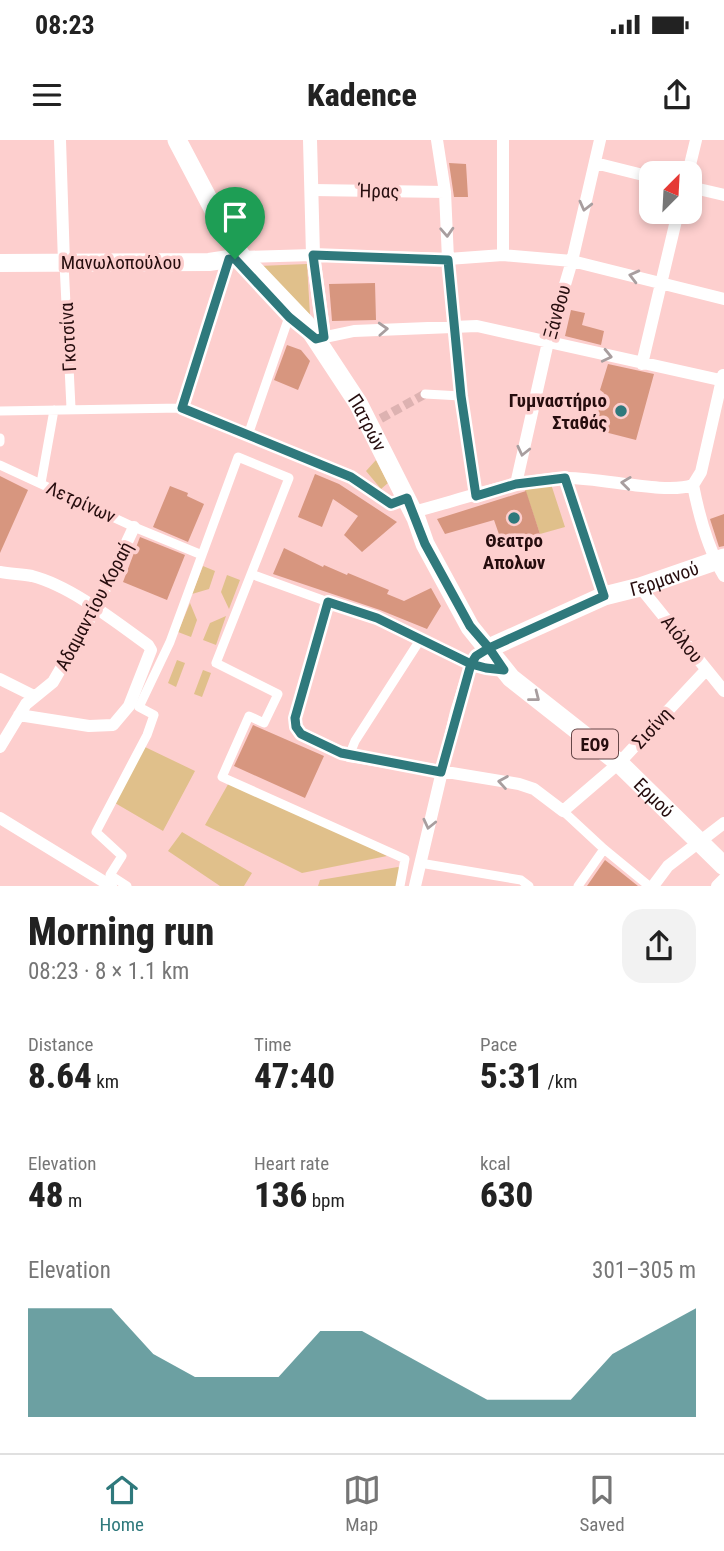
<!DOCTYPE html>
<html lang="en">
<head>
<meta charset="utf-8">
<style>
	body { margin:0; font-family:"Roboto Condensed",sans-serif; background:#f2f2f2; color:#222; height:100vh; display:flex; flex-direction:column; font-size:26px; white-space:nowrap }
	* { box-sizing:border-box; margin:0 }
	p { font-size:23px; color:#767676 }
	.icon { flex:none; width:38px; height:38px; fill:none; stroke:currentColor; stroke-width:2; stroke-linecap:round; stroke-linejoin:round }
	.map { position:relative; height:746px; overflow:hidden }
	.sheet { display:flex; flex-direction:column; background:#fff; flex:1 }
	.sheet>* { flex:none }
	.needle { width:46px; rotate:24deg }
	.buttons { position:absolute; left:639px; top:21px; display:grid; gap:14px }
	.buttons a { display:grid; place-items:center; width:63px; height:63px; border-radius:14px; background:#fff; box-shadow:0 4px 10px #0003; font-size:35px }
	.pin { position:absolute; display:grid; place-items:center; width:60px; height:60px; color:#fff; margin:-72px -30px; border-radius:50% 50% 50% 0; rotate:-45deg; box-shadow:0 0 7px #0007 }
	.pin .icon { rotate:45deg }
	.round { display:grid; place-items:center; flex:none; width:74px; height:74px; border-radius:21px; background:#f2f2f2 }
	.summary { display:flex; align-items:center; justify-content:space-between; height:119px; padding:0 28px }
	h1 { font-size:38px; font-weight:800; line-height:52px }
	.metrics { display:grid; grid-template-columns:repeat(3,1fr); gap:10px; height:119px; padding:7px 28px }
	.metrics div { display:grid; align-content:center }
	.metrics b { font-size:35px; font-weight:800 }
	.metrics small { font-size:19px; font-weight:400 }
	.metrics p { font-size:19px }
	.chart { height:196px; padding:14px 28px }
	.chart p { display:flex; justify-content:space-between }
	.chart svg { width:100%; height:126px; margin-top:7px; fill:#2f797c; opacity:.7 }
	.status { display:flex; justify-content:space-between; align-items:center; height:49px; padding:0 35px; background:#fff; direction:ltr }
	.status svg { height:19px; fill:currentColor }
	header { display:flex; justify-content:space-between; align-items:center; height:91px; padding:0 28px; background:#fff; font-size:32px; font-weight:800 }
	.tab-bar { display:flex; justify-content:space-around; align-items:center; height:98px; border-top:2px solid #e0e0e0; background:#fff; font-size:19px; color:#767676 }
	.tab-bar a { display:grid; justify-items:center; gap:4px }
	.tab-bar .active { color:#2f797c }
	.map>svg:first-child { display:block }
	.green { fill:#e0c08b }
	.building { fill:#d7967f }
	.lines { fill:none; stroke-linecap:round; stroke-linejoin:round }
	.pedestrian-tunnel { stroke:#ddb2b1; stroke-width:9; stroke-dasharray:9 4.5; stroke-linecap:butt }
	.pedestrian { stroke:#fff; stroke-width:9 }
	.minor { stroke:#fff; stroke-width:12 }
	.tertiary { stroke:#fff; stroke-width:14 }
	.secondary { stroke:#fff; stroke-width:18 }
	.primary { stroke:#fff; stroke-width:19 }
	.oneway { stroke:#a89e9f }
	.route-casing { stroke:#fff; stroke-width:14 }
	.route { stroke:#2f797c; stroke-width:9 }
	.poi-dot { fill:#2f797c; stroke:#fdcfce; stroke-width:2.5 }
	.labels { text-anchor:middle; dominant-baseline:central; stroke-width:7; stroke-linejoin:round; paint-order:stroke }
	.shield { fill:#fdcfce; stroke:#664748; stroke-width:2 }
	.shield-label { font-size:18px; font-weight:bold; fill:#260d0e }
	.street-label { font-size:19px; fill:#260d0e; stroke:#fdcfce }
	.poi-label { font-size:19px; font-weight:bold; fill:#260d0e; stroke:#fdcfce; text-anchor:end }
</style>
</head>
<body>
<div class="status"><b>08:23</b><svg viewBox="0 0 49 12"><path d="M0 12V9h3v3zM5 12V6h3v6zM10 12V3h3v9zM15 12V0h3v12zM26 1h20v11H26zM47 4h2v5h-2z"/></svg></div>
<header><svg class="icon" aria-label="menu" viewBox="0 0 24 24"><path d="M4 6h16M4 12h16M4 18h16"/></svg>Kadence<svg class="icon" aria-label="share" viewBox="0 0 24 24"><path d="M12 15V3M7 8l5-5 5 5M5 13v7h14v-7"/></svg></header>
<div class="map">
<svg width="724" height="746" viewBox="0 0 724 746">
	<rect width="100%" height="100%" fill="#fdcfce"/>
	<path class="green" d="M307,124l3,51 -51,-49z
		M376,320l12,23 -7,6 -15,-18z
		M551,344l14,43 -25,7 -15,-44z
		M203,426l12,5 -6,18 -17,5z
		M227,435l13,5 -11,29 -8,-17z
		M190,463l7,17 -6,17 -13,-5z
		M226,476l-10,29 -13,-5 7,-17z
		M177,520l8,3 -9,24 -8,-4z
		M203,530l8,3 -9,24 -8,-3z
		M145,607l50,24 -32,60 -48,-28z
		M231,639l156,77 -85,17 -97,-48z
		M182,692l70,41 -8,13h-24l-52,-35z
		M398,727l8,4 -4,15h-84l2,-6z"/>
	<path class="building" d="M449,23l17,1 2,33h-14z
		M375,143l1,37 -44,1 -3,-37z
		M571,170l14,3 -3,12 22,6 -3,14 -36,-9z
		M287,205l14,5 9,11 -12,29 -24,-10z
		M608,224l46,10 -18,66 -43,-11 11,-36 -4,-3z
		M315,334l24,10 58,38 -35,30 -18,-17 14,-19 -25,-17 -11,28 -24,-10z
		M0,336l28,14 -28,63z
		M170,346l18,7 -1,3 17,8 -16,38 -35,-15z
		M526,351l14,43 -38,9 -8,-23 -49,14 -8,-15z
		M724,374v32l-5,1 -9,-28z
		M140,397l45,18 -18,45 -44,-18z
		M284,408l39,19 1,-2 23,10 1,-2 41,17 -2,4 17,7 27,-13 10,18 -14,23 -47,-19 -107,-36z
		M253,585l71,31 -19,42 -71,-32z
		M605,720l13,10 20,16h-51z"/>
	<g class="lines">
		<path class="pedestrian-tunnel" d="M369,285l56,-31"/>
		<path class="pedestrian" d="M64,123l7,145
			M425,254l36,2
			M182,268l47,-149
			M0,271l182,-3 168,69 41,27 16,-6
			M248,295l41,-118
			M0,298v4
			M0,325l134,62 68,28
			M41,343l13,-73
			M251,434l77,28
			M349,616l6,-15 65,-101
			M563,671l41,38 45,37
			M420,723l101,17 8,6
			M127,746l-17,-11 12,-19 -26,-24 51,-97 7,-20 -15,-8 31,-65 68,-185 51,21 -73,185 62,31 -14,29 -15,-7 -27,61 183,82 -5,27
			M578,746l26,-37"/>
		<path class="minor" d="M60,0l4,123
			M437,0l8,52 3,67 13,137 15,100
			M503,0v115
			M595,23l56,14
			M688,33l8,-33
			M690,47l34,8
			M313,50l132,2
			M242,117l71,-2 135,4 55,-4 69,6 152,38
			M316,199l38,-8 123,-5 247,55
			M642,224l36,-152
			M565,338l39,118
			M516,344l32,-142 24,-81 28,-121
			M693,345l8,-13 22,-97
			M693,345c6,31 15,64 31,91
			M413,372c50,-13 101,-32 152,-34 35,-1 100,17 128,7
			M0,432c11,2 22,2 32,4 39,10 84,46 116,69l3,5 -22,56 -16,19 -24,1 -70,-11
			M640,447l84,104
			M504,530l-18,-2 -15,-4 -94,-46 -49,-16 -33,116 1,9 5,7 48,22 170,28 15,5 29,22 56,-48 87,-93
			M0,539l34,17
			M0,607l26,-43 27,-22 43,-74 38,-81
			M0,678l111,68
			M415,746l41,-174 15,-48 5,-8 13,-8
			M653,746l15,-20 56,-43
			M717,746l7,-7"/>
		<path class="tertiary" d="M310,0l3,115 11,82"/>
		<path class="secondary" d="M0,123l209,-1 33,-5"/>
		<g class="primary">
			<path id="s1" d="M177,0l50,95 15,22 64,67 52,79 58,115 9,26 45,83 41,51 108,85 105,103"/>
			<path id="s2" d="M489,508l115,-52 36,-9 84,-29"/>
		</g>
	</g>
	<defs><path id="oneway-chevron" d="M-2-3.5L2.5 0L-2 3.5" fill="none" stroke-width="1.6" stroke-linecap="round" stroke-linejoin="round" transform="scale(1.75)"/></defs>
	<g class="oneway">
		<use href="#oneway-chevron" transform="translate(585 66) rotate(104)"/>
		<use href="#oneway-chevron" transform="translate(447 92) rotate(87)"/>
		<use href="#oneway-chevron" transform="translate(634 136) rotate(-166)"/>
		<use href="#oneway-chevron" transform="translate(383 189) rotate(-3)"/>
		<use href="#oneway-chevron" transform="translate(607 216) rotate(13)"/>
		<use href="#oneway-chevron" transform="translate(523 311) rotate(103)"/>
		<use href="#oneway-chevron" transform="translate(626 343) rotate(-173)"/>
		<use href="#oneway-chevron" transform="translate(535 557) rotate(38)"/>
		<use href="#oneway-chevron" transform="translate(503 642) rotate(-171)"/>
		<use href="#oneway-chevron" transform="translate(429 684) rotate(103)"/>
	</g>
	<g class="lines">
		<defs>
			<path id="route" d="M235,119h-6l-47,149 169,69 40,27 16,-6 18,46 45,82 19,22 -13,8 -5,8 -94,-46 -49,-16 -33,116 1,9 5,7 40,19 100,19 30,-108 15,4 18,2 -15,-22 115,-52 -39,-118 -49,6 -40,12 -15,-100 -13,-136 -135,-5 11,82 -8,2 -27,-22 -54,-58"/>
		</defs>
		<use href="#route" class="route-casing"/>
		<use href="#route" class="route"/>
	</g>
	<g class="poi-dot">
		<circle cx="621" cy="271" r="7"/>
		<circle cx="514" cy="378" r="7"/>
	</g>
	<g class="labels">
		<rect class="shield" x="572" y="589.5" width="46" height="29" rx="5"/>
		<g class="shield-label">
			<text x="595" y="604">ΕΟ9</text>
		</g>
		<g class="street-label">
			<text transform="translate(379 51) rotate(1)">Ήρας</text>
			<text x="121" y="122">Μανωλοπούλου</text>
			<text transform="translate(557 172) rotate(-74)">Ξάνθου</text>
			<text transform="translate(68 197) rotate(-93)">Γκοτσίνα</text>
			<text stroke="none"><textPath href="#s1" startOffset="343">Πατρών</textPath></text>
			<text transform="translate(81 362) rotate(25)">Λετρίνων</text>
			<text stroke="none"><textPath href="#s2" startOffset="189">Γερμανού</textPath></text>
			<text transform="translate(94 466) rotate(-62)">Αδαμαντίου Κοραή</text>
			<text transform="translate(682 499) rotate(52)">Αιόλου</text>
			<text transform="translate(652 588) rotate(-47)">Σισίνη</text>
			<text stroke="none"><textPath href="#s1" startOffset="824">Ερμού</textPath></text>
		</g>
		<g class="poi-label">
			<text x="607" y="260">Γυμναστήριο<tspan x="607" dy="22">Σταθάς</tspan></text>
			<text x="514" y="400" text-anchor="middle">Θεατρο<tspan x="514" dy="22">Απολων</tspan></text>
		</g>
	</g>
</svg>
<div class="buttons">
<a><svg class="needle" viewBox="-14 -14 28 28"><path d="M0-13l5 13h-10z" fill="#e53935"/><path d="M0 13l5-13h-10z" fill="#767676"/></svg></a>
</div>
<div class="pin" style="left:235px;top:119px;background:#1e9e55"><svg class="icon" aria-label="arrive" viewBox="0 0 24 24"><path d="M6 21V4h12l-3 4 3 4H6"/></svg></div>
</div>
<section class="sheet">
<div class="summary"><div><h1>Morning run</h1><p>08:23 · 8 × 1.1 km</p></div><a class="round"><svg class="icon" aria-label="share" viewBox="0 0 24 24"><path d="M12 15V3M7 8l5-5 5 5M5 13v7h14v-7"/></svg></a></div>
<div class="metrics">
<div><p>Distance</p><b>8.64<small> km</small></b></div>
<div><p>Time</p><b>47:40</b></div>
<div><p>Pace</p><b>5:31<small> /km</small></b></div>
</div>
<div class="metrics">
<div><p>Elevation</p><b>48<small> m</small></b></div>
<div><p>Heart rate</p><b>136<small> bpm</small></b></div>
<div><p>kcal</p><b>630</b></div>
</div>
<div class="chart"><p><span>Elevation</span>301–305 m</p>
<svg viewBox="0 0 160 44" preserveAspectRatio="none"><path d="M0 44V6L10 6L20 6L30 22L40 30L50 30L60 30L70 14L80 14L90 22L100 30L110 38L120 38L130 38L140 22L150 14L160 6V44z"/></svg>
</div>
</section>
<nav class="tab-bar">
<a class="active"><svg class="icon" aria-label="home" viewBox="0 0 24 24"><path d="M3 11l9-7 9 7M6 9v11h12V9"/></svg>Home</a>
<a><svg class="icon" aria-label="map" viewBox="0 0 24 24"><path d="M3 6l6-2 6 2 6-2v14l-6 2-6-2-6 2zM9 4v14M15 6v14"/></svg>Map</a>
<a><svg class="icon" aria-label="saved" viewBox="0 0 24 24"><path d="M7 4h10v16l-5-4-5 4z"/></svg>Saved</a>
</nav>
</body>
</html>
